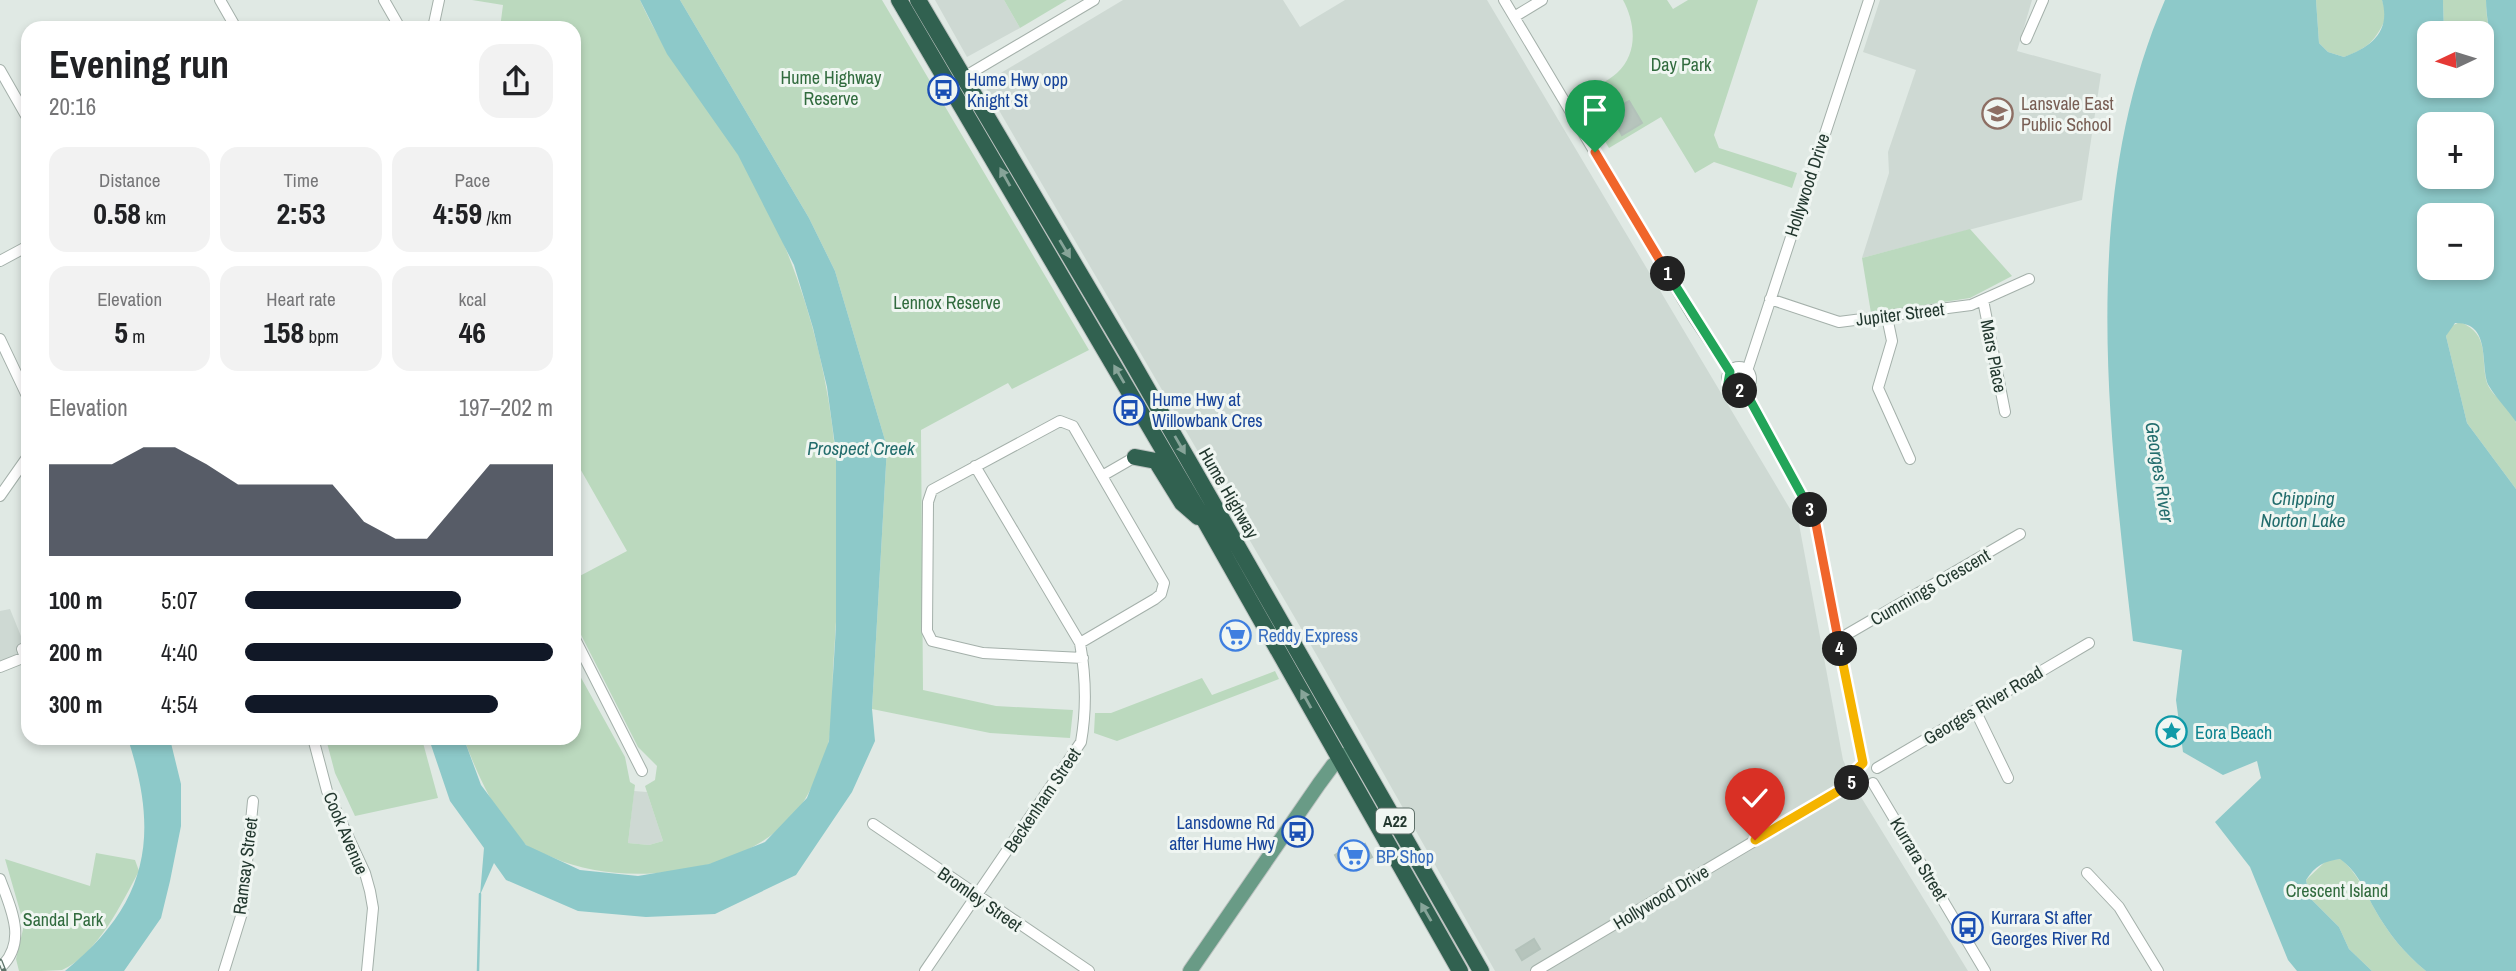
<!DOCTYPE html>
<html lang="en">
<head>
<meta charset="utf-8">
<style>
	body { margin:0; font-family:"Archivo Narrow",sans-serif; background:#f2f2f2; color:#202124; height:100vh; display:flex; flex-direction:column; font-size:26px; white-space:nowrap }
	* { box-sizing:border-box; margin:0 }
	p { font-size:23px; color:#757577 }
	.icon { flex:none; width:38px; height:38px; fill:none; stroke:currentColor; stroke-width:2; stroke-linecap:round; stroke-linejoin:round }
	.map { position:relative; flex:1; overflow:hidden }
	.sheet { position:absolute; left:21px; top:21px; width:560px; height:724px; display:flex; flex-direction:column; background:#fff; border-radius:21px; box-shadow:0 4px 10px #0003 }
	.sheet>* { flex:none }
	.needle { width:46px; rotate:266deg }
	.tools { position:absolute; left:2417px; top:21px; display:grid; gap:14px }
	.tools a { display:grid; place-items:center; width:77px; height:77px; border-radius:14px; background:#fff; box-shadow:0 4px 10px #0003; font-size:35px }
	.pin { position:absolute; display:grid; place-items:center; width:60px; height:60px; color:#fff; margin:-72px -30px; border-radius:50% 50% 50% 0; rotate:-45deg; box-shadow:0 0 7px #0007 }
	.pin .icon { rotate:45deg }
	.km { position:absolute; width:35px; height:35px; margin:-18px; border-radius:50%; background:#222; color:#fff; font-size:19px; line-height:35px; text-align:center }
	.round { display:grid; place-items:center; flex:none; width:74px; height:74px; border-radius:21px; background:#f2f2f2 }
	.head { display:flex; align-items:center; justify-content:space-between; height:119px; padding:0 28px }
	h1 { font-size:38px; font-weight:700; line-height:52px }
	.stats { display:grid; grid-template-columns:repeat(3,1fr); gap:10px; height:119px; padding:7px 28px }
	.stats div { display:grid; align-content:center; border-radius:18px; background:#f2f2f2; text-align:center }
	.stats b { font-size:30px; font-weight:700 }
	.stats small { font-size:19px; font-weight:400 }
	.stats p { font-size:19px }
	.chart { height:196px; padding:14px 28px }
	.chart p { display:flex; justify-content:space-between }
	.chart svg { width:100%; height:126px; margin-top:7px; fill:#111827; opacity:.7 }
	ul { padding:0 28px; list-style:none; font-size:23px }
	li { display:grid; grid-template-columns:112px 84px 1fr; align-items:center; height:52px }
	li i { height:18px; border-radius:9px; background:#111827 }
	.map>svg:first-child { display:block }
	.built { fill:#ced9d3 }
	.green { fill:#bbd9be }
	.water { fill:#8dc9c9; fill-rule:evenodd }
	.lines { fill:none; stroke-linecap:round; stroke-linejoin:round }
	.stream { stroke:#8dc9c9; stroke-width:2.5 }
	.building { fill:#b6c4bc; stroke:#b3c2ba; stroke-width:2 }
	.minor-casing { stroke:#a4b0aa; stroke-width:12 }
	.major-casing { stroke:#bdc3c1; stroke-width:16 }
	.highway-casing { stroke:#bdc3c1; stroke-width:18 }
	.minor { stroke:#fff; stroke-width:10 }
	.major { stroke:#699b86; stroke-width:14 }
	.highway { stroke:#316150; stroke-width:16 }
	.rail-casing { stroke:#5d746a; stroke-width:5 }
	.rail { stroke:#f0f6f2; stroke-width:2.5; stroke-dasharray:8; stroke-linecap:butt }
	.oneway { fill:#87a499 }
	.split-1-casing { stroke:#fff; stroke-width:14 }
	.split-2-casing { stroke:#fff; stroke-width:14 }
	.split-3-casing { stroke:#fff; stroke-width:14 }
	.split-4-casing { stroke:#fff; stroke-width:14 }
	.split-5-casing { stroke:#fff; stroke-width:14 }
	.split-6-casing { stroke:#fff; stroke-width:14 }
	.split-1 { stroke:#f0652b; stroke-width:9 }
	.split-2 { stroke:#22a559; stroke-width:9 }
	.split-3 { stroke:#22a559; stroke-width:9 }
	.split-4 { stroke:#f0652b; stroke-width:9 }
	.split-5 { stroke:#f5b400; stroke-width:9 }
	.split-6 { stroke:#f5b400; stroke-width:9 }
	.labels { text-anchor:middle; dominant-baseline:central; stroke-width:6; stroke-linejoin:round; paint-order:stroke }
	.shield { fill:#f0f6f2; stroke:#60716a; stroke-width:2 }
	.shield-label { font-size:16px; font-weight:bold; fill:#23382f }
	.park-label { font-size:18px; fill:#316b3e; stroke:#f0f6f2 }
	.transit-label { font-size:18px; fill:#164399; stroke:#f0f6f2; text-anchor:start }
	.education-label { font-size:18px; fill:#785e54; stroke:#f0f6f2; text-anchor:start }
	.street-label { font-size:18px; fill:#23382f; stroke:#f0f6f2 }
	.shop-label { font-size:18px; fill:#366cbe; stroke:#f0f6f2; text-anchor:start }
	.culture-label { font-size:18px; fill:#0d838f; stroke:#f0f6f2; text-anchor:start }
	.water-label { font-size:19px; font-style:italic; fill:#236d6d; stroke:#f0f6f2 }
</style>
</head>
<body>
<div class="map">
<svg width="2516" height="971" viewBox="0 0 2516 971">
	<rect width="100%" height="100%" fill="#e0e9e4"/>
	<path class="built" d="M935,0h69l16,28 -53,29z
		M1123,0h160l17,27 45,-27h142l312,524 44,236 18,37 107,174h-473l-179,-317 -330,-566 3,-8z
		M1880,0h152l-15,51 84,23 -19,126 -220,58 27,-85 -1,-21 28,-82 -53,-18z
		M10,609l17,42 -27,12v-52z
		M634,791l13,1 16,49 -14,4 -21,-2z"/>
	<path class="green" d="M472,0h168c25,57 64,100 97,152 55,90 88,193 98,298 7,71 3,148 -2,219 -1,23 1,48 -4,71 -3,19 -12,38 -21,54 -42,79 -179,97 -254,64 -9,-4 -22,-8 -29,-14 -30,-29 -47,-68 -61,-105l110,-1v-73l51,92 5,25 5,3 -7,58 21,2 14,-4 -18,-55 10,-6 2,-14 -19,-19 -64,-126v-42l53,-28 -53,-93v-430h-74l3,-23z
		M680,0h202l207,350 -77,39 -4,-6 -87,47 2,260 73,16 77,4 -3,28 -80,-5 -118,-24 15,-262 -52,-176 -26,-53z
		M1004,0h63l-47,28z
		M1623,0h44l6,9 15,-9h70l-44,135 5,13 78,25 -5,15 -78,-26 -19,11 -34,-56 -52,31 -31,-52c12,-7 29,-14 39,-23 22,-20 18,-51 6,-73z
		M2316,0h66l5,16c-12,25 -17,31 -43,41l-16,-5 -9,-9z
		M2443,0h43c0,28 10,51 -4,76v-43h-38z
		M1970,229l42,47 -42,22 -99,15 -9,-55z
		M2460,322c31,13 20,36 27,61 5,14 25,24 29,40 0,16 0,48 0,66l-49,-66 -21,-87 5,-10z
		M1275,671l4,8 -162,62 -23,-8 1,-20h16l91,-35 10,17z
		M326,739h96l16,59 -83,18 -20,-43z
		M96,853l39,7 4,11c-17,32 -42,84 -77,99 -10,1 -31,1 -43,1l-3,-12 8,-34 -19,-66 85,27z
		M2341,859c16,14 23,30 33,49 14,25 30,45 52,63h-54l-23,-22 -10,-22 -29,-29 -4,-18 21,-20z"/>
	<path class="water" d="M640,0h40l129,218 26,53 52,176 -15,262 3,32 -23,51 -56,83 -81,39 -69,3 -68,-6 -72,-31 -12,-17 -14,32 4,-47 -34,-47 -21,-62h35l17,46 45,60 54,25 58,6 71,-12 56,-22 42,-44 22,-57 7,-115v-173l-9,-66 -14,-59 -19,-63 -56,-110 -71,-101z
		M2165,0h151l3,43 9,9 16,5c28,-10 47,-26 38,-57h61l1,33h-15v53h53c0,-11 6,-17 8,-28 2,-20 -4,-38 -4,-58h30v422c-8,-12 -20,-24 -27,-36 -10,-18 4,-64 -34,-63l-9,13 21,87 49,66v482h-90c-22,-18 -38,-38 -52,-63 -10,-19 -16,-36 -34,-49 -16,2 -25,7 -34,21l4,18 29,29 10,22 23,22h-75l-9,-11 -38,-93 -35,-45 46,-44 -4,-17 -34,14 -40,-23 -7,-52 6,-50 -49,-9c-24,-211 -55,-440 32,-641zM2482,124v53h-53v-53zM2429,215h53v53h-53z
		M128,739h42l11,45v42l-11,55 -9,37 -37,53h-59c83,-67 95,-134 63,-232z"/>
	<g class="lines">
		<path class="stream" d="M478,971l2,-77"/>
	</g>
	<path class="building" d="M1629,101l13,22 -20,12 -13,-23z
		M1365,844l7,13 -21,12 -6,-11 -6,4 -4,-7 13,-8 3,5z
		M1534,939l6,10 -18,11 -6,-10z"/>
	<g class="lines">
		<defs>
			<path id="minor" d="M220,0l16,28
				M384,0l16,28
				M1504,0l189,317 37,55
				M1514,17l28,-17
				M433,28l6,-28
				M2026,39l17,-39
				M0,70l28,49
				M964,77l130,-77
				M0,261l28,-15
				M1770,299l69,23 132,-17 58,-26
				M1983,300l22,112
				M1887,317l5,24 -14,47 32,71
				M0,339l28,59
				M1727 379a12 12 0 1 1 24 0a12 12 0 1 1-24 0Z
				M1747,371l122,-371
				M1744,389l71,130 48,244
				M1102,476l33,-19
				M0,496l28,-40
				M574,637l68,134
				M1839,639l181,-105
				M1080,643l75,-44 6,-5 3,-11 -91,-157 -13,-5 -128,69 -4,12 -1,129 5,10 51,12 100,5
				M0,667l25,-10 -3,-8
				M1976,712l32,66
				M313,738l14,53 38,82 5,18 3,17 -6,63
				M1877,768l212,-125
				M1873,783l112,188
				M873,824l216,147
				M2087,873l32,34 39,64
				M0,879c11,30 28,63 0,89
				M224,971l18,-58 11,-112
				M925,971l156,-229c6,-34 5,-65 -1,-99l-105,-177
				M1536,971l321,-191"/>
			<path id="major" d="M1190,971l129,-187 14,-19 14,-11"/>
			<path id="highway" d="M899,0l307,523 254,448
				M918,0l210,355 353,616
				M1135,457l21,4 26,42 16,14"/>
		</defs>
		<use href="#minor" class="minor-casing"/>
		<use href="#major" class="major-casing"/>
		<use href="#highway" class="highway-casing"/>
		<use href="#minor" class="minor"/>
		<use href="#major" class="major"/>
		<use href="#highway" class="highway"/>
		<defs>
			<path id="rail" d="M0,961l4,10"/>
		</defs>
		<use href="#rail" class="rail-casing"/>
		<use href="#rail" class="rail"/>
	</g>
	<defs><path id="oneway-solid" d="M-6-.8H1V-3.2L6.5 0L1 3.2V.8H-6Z" transform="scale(1.75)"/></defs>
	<g class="oneway">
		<use href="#oneway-solid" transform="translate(1005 177) rotate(-119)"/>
		<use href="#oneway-solid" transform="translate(1065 249) rotate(59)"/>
		<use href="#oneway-solid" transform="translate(1119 374) rotate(-120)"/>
		<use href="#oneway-solid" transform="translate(1180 445) rotate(60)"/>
		<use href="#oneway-solid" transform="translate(1306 699) rotate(-119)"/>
		<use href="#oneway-solid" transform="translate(1426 912) rotate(-120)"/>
	</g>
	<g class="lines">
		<defs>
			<path id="split-1" d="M1595,152l73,122"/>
			<path id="split-2" d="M1668,274l62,98 -2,11 12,8"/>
			<path id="split-3" d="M1740,391l4,-2 66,121"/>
			<path id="split-4" d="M1810,510l5,9 25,130"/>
			<path id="split-5" d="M1840,649l23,114 -7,7 1,10 -5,3"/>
			<path id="split-6" d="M1755,840l97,-57"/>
		</defs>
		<use href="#split-1" class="split-1-casing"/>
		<use href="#split-2" class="split-2-casing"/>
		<use href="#split-3" class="split-3-casing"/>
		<use href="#split-4" class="split-4-casing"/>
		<use href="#split-5" class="split-5-casing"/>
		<use href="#split-6" class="split-6-casing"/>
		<use href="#split-1" class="split-1"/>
		<use href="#split-2" class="split-2"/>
		<use href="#split-3" class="split-3"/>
		<use href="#split-4" class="split-4"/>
		<use href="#split-5" class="split-5"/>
		<use href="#split-6" class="split-6"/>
	</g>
	<defs>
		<symbol id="bus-ring" viewBox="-11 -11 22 22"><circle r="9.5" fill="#f0f6f2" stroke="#1a4fb4" stroke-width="1.5"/><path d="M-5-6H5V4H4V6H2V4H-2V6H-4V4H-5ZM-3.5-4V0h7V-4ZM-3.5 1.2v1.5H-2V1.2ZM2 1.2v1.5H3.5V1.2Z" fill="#1a4fb4"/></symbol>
		<symbol id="school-ring" viewBox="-11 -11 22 22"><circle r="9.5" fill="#f0f6f2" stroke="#8d6e63" stroke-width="1.5"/><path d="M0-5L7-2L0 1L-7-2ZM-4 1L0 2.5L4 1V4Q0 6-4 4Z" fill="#8d6e63"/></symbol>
		<symbol id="supermarket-ring" viewBox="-11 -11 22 22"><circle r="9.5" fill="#f0f6f2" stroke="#3f7fe0" stroke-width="1.5"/><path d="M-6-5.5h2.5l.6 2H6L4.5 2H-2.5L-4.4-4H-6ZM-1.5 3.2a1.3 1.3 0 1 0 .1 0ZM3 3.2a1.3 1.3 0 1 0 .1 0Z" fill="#3f7fe0"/></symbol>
		<symbol id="sight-ring" viewBox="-11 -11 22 22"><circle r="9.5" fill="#f0f6f2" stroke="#0f9aa8" stroke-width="1.5"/><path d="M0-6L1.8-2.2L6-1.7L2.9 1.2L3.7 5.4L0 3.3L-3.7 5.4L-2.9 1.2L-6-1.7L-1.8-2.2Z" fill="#0f9aa8"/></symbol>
	</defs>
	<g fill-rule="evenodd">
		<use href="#bus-ring" x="926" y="72" width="35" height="35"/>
		<use href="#school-ring" x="1980" y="96" width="35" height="35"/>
		<use href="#bus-ring" x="1112" y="392" width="35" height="35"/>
		<use href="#supermarket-ring" x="1218" y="618" width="35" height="35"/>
		<use href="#sight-ring" x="2154" y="714" width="35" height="35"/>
		<use href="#bus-ring" x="1280" y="814" width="35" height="35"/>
		<use href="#supermarket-ring" x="1336" y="838" width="35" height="35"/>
		<use href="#bus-ring" x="1950" y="910" width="35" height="35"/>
	</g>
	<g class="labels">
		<rect class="shield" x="1376" y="808.5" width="38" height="25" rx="5"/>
		<g class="shield-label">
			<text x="1395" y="821">A22</text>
		</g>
		<g class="park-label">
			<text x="1681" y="64">Day Park</text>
			<text x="831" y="77">Hume Highway<tspan x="831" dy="21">Reserve</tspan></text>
			<text x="947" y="302">Lennox Reserve</text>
			<text x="2337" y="890">Crescent Island</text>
			<text x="63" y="919">Sandal Park</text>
		</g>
		<g class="transit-label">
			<text x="967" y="79">Hume Hwy opp<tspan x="967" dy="21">Knight St</tspan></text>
			<text x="1152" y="399">Hume Hwy at<tspan x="1152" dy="21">Willowbank Cres</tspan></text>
			<text x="1275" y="822" text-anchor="end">Lansdowne Rd<tspan x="1275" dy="21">after Hume Hwy</tspan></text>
			<text x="1991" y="917">Kurrara St after<tspan x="1991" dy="21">Georges River Rd</tspan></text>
		</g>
		<g class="education-label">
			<text x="2021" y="103">Lansvale East<tspan x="2021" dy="21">Public School</tspan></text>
		</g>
		<g class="street-label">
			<text transform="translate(1807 185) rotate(-72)">Hollywood Drive</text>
			<text transform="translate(1900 314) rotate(-7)">Jupiter Street</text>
			<text transform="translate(1994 356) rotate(79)">Mars Place</text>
			<text transform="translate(1229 493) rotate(60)">Hume Highway</text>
			<text transform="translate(1930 587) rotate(-30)">Cummings Crescent</text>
			<text transform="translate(1983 705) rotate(-31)">Georges River Road</text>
			<text transform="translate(1042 800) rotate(-56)">Beckenham Street</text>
			<text transform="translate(346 833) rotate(67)">Cook Avenue</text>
			<text transform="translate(1919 859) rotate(59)">Kurrara Street</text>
			<text transform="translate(245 866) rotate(-83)">Ramsay Street</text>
			<text transform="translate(1661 897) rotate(-31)">Hollywood Drive</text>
			<text transform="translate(980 899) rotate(35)">Bromley Street</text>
		</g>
		<g class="shop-label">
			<text x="1258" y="635">Reddy Express</text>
			<text x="1376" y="856">BP Shop</text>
		</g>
		<g class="culture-label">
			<text x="2195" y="732">Eora Beach</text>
		</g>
		<g class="water-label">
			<text x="861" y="448">Prospect Creek</text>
			<text transform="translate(2160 472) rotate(81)">Georges River</text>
			<text x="2303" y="498">Chipping<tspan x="2303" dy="22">Norton Lake</tspan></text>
		</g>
	</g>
</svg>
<div class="tools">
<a><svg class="needle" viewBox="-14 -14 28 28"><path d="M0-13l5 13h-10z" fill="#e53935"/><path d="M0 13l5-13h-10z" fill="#757577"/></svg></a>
<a>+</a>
<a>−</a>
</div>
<div class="pin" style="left:1595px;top:152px;background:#1e9e55"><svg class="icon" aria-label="arrive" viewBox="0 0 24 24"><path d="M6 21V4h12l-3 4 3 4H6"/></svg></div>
<div class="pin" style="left:1755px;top:840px;background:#d93025"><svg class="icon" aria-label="check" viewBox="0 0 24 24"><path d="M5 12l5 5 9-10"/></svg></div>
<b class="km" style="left:1668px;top:274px">1</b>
<b class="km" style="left:1740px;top:391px">2</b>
<b class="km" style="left:1810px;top:510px">3</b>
<b class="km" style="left:1840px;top:649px">4</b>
<b class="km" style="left:1852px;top:783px">5</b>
<section class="sheet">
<div class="head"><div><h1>Evening run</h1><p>20:16</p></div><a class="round"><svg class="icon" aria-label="share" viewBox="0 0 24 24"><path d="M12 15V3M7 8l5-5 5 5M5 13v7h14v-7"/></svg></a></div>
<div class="stats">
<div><p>Distance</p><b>0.58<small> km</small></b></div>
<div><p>Time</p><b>2:53</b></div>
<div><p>Pace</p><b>4:59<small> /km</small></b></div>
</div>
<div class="stats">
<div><p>Elevation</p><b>5<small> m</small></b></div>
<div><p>Heart rate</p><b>158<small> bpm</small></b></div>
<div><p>kcal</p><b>46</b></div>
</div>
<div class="chart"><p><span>Elevation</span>197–202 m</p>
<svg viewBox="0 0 160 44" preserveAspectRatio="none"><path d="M0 44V12L10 12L20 12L30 6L40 6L50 12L60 19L70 19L80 19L90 19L100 32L110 38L120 38L130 25L140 12L150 12L160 12V44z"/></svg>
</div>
<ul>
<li><b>100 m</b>5:07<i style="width:70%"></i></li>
<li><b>200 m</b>4:40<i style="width:100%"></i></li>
<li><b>300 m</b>4:54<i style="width:82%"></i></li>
</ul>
</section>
</div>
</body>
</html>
